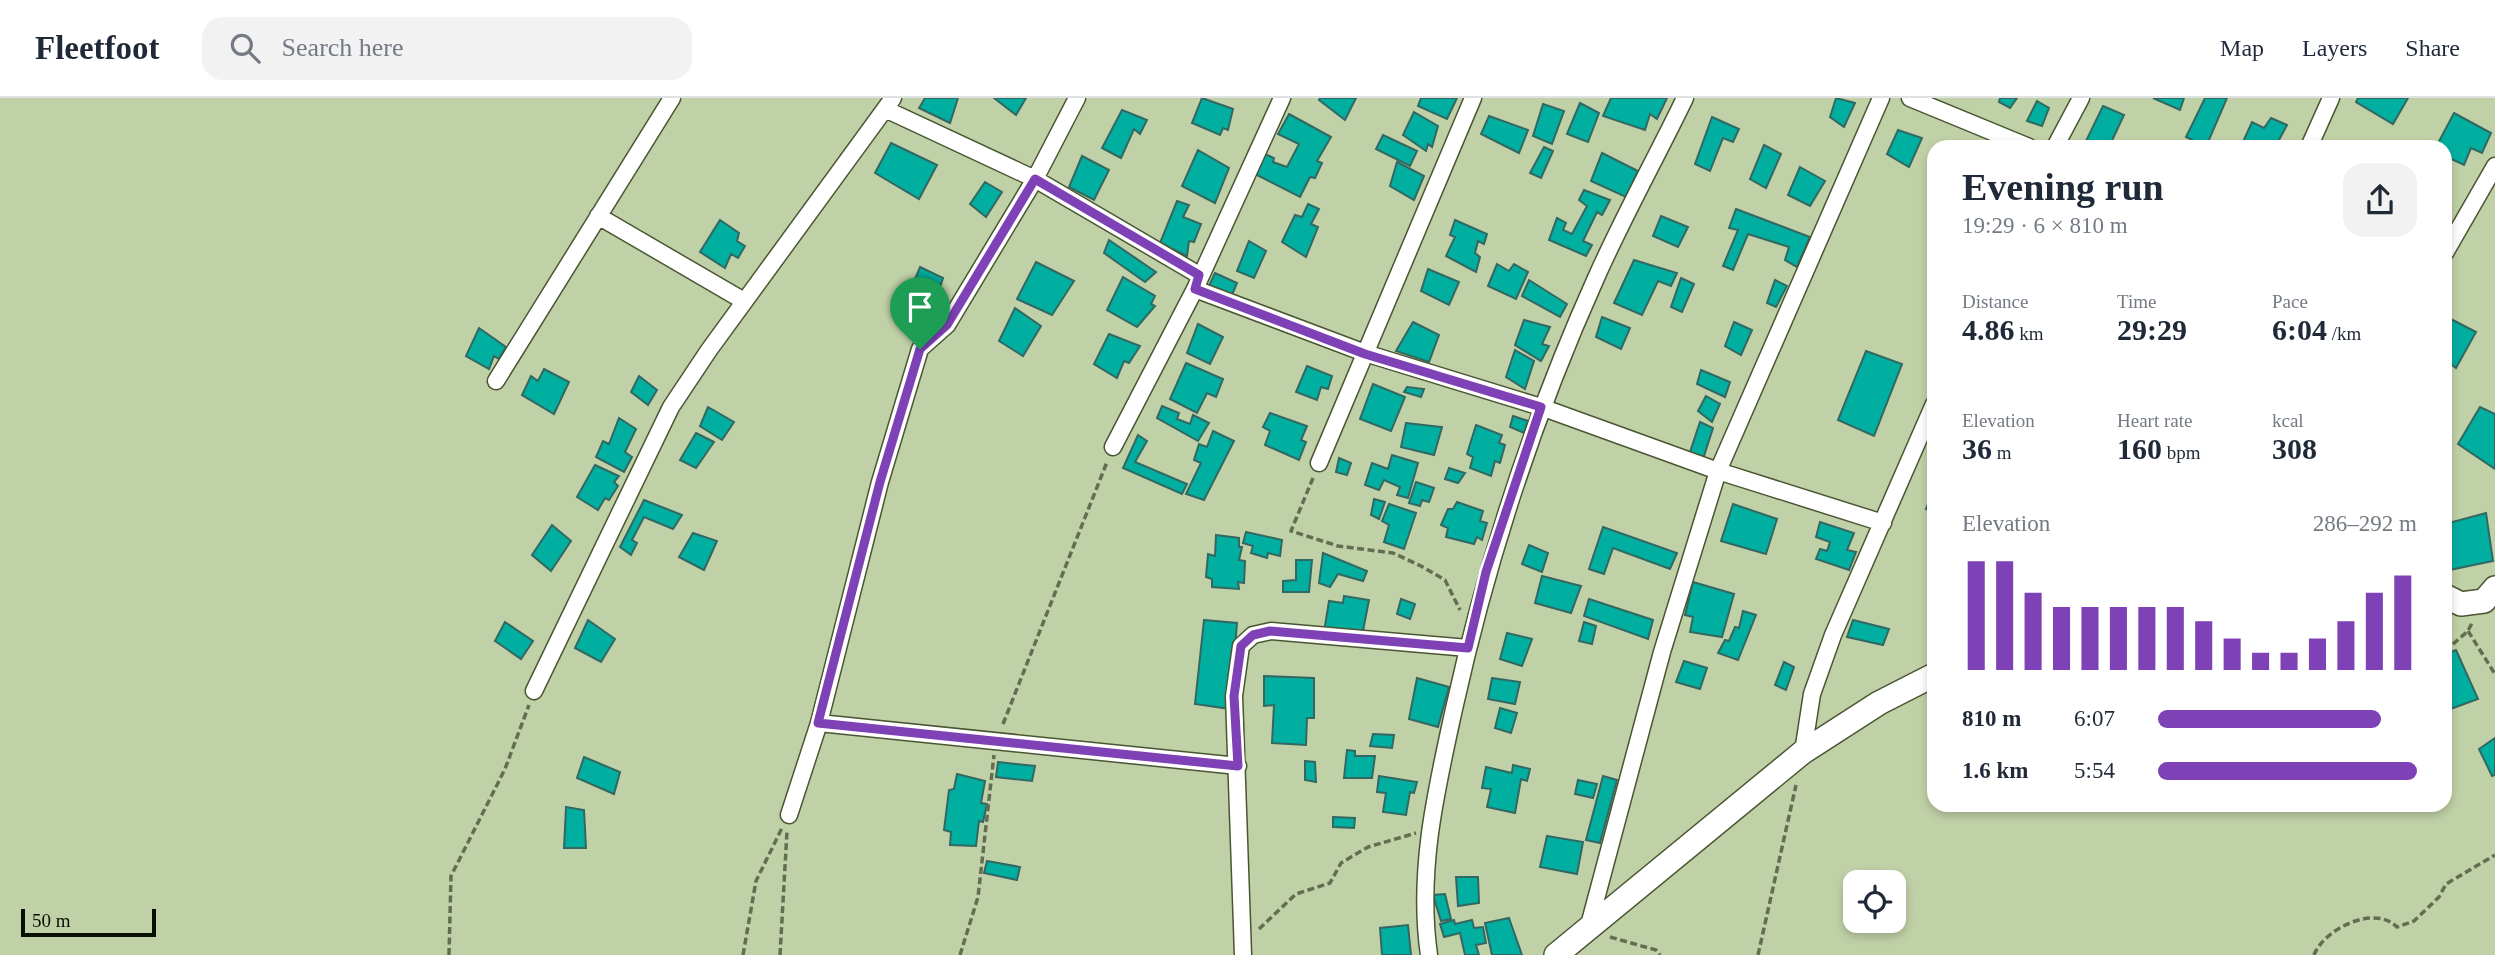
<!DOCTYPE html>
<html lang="en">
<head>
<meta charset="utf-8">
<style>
	body { margin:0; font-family:Georgia,serif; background:#f2f2f3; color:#1f2937; height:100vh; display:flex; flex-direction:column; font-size:26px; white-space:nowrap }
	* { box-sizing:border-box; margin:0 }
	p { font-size:23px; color:#747a83 }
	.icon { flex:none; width:38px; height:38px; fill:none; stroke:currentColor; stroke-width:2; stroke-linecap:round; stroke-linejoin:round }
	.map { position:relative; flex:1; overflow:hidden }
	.drawer { position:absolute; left:1927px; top:42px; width:525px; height:672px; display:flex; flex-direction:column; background:#fff; border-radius:21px; box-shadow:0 4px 10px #0003 }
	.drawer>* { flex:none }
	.controls { position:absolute; left:1843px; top:772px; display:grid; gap:14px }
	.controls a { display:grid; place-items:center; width:63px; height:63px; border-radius:14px; background:#fff; box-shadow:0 4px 10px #0003; font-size:35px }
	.scale { position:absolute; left:21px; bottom:18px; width:135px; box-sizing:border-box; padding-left:7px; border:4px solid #090d02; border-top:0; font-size:19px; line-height:24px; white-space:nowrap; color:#090d02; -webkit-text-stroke:5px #c1d1a7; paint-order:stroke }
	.pin { position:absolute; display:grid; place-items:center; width:60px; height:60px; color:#fff; margin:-72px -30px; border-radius:50% 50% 50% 0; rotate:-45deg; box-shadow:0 0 7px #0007 }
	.pin .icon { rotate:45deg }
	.round { display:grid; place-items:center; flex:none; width:74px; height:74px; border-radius:21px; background:#f2f2f3 }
	.headline { display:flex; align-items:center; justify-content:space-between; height:119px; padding:0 35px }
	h1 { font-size:38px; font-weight:700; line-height:52px }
	.metrics { display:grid; grid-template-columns:repeat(3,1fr); gap:10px; height:119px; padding:7px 35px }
	.metrics div { display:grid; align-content:center }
	.metrics b { font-size:30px; font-weight:700 }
	.metrics small { font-size:19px; font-weight:400 }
	.metrics p { font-size:19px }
	.chart { height:196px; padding:14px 35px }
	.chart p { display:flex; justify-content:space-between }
	.chart svg { width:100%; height:126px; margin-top:7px; stroke:#7e41b6; stroke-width:6 }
	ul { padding:0 35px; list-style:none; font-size:23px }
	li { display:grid; grid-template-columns:112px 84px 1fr; align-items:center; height:52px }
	li i { height:18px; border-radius:9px; background:#7e41b6 }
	header { display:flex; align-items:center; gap:42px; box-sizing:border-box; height:98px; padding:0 35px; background:#fff; border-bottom:2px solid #e0e1e3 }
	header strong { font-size:33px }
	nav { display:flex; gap:38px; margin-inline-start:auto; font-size:24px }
	.search { width:490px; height:63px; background:#f2f2f3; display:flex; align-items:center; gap:18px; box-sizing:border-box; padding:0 24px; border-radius:21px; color:#747a83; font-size:26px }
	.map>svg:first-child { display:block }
	.building { fill:#00afa0; stroke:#326861; stroke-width:2 }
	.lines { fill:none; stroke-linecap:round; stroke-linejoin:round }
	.street-casing { stroke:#495631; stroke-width:19 }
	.secondary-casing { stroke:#495631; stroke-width:26 }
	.path { stroke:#636d52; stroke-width:3.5; stroke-dasharray:7 3.5; stroke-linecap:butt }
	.street { stroke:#fff; stroke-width:16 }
	.secondary { stroke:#fff; stroke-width:23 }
	.route-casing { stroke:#fff; stroke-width:14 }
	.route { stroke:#7e41b6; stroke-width:9 }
</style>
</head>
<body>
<header>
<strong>Fleetfoot</strong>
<div class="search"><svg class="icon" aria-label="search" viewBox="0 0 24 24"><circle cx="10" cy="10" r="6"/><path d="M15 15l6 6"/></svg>Search here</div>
<nav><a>Map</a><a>Layers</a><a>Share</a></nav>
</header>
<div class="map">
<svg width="2495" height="857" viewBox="0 0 2495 857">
	<rect width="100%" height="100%" fill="#c1d1a7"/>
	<path class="building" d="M925,0h33l-8,25 -31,-15z
		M994,0h32l-10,17z
		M1202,0l31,11 -5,21 -5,-2 -3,7 -28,-12z
		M1320,0h36l-11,22 -26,-20z
		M1421,0h36l-10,21 -29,-13z
		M1611,0h56l-10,21 -7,-5 -5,16 -42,-14z
		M1836,0l19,5 -11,24 -14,-10z
		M2000,0h17l-7,10 -11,-6z
		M2153,0h31l-4,12z
		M2205,0h22l-21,49 -20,-10z
		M2358,0h50l-15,26 -37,-22z
		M2037,3l12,7 -7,18 -15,-5z
		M1580,5l19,10 -11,29 -21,-8z
		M1543,6l21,7 -12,33 -19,-8z
		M2103,8l21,9 -15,32h-13l-10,-6z
		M1122,12l25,10 -7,14 -6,-5 -13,29 -19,-10z
		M1414,14l24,14 -6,21 -4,-3 -2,7 -23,-16z
		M2454,15l37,20 -9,20 -11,-5 -7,17 -19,-9v-9h-9z
		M1289,16l42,23 -14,24 5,2 -7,15 -5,-1 -10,20 -45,-23 10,-20 9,4 -1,4 14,5 12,-23 -21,-10z
		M1489,18l39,14 -9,23 -38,-19z
		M1712,19l27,12 -6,13 -10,-4 -13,33 -15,-7z
		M2271,20l16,7 -9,17 4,5h-33l-7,-3 10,-22 12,6z
		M1898,32l24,8 -13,29 -22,-13z
		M1383,37l34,16 -7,15 -34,-17z
		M891,45l46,22 -18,34 -44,-26z
		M1764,47l17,9 -15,34 -16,-9z
		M1544,49l9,4 -12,27 -11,-5z
		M1198,52l31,18 -14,35 -33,-17z
		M1602,55l36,18 -12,26 -35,-16z
		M1082,58l27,14 -15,30 -25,-13z
		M1397,64l27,14 -10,24 -24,-14z
		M1800,69l25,14 -15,25 -22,-11z
		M985,84l17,10 -16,25 -16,-13z
		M1584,92l26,10 -8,15 -5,-3 -14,29 9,4 -6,11 -37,-16 8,-22 9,5 -3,7 9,4 15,-28 -8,-6z
		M1177,103l12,4 -6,12 18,7 -7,18 -5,-1 -2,15 -27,-13z
		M1308,106l11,5 -8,15 7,3 -12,30 -24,-15 13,-27 7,2z
		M1736,111l74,28 -13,30 -12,-7 4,-13 -41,-13 -15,36 -10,-4 15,-36 -9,-2z
		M1661,118l27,11 -10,20 -25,-11z
		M720,122l19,13 -2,8 8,5 -7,12 -7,-4 -6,14 -25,-16z
		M1455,122l32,14 -3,10 -6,-3 -3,12 5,4 -4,15 -30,-16 9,-19 -5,-2z
		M1109,142l47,32 -11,10 -41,-29z
		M1249,143l17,10 -12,27 -17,-7z
		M1634,162l43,13 -6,13 -13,-5 -16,34 -28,-12z
		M1036,164l38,19 -22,34 -35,-16z
		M1497,166l12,7 5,-7 14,8 -12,27 -28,-13z
		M920,169l23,11 -3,9 -5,-1 -3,7 -19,-9z
		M1428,171l31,13 -10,23 -28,-14z
		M1215,175l22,10 -7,17 -23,-10z
		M1123,179l32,19 -4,8 4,2 -18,21 -30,-17z
		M1681,180l13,6 -12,28 -11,-5z
		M1529,182l38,24 -7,13 -38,-21z
		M1775,182l12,6 -11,21 -9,-4z
		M1015,210l26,18 -18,30 -24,-15z
		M2445,218l31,16 -20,36 -11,-8z
		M1602,219l28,11 -9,21 -25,-12z
		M1524,222l26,7 -8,17 7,2 -8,15 -26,-16z
		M1413,224l26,13 -10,27 -33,-11z
		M1734,224l18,8 -11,25 -16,-9z
		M1198,226l25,13 -13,27 -23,-11z
		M479,230l27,19 -7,12 -5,-3 -5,13 -23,-13z
		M1109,236l31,12 -11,17 -5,-2 -7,17 -23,-14z
		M1515,252l19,11 -9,28 -19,-12z
		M1866,253l36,13 -28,72 -36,-16z
		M1186,265l37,16 -7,18 -9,-4 -10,20 -27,-14z
		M1307,268l25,10 -4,13 -7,-2 -4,13 -21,-8z
		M544,271l25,13 -15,32 -32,-19 9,-19 7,5z
		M1701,272l29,12 -5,15 -28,-13z
		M639,278l18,14 -9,15 -17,-13z
		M1373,286l32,13 -14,34 -31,-12z
		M1407,289l17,2 -3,8 -17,-5z
		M1706,298l14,8 -8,18 -14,-11z
		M1162,308l17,7 -2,6 13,5 3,-9 16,8 -11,18 -41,-23z
		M708,309l26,15 -12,18 -22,-14z
		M2480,309l15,7v55l-37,-25z
		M1270,315l37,13 -6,14 5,2 -7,18 -34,-15 5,-14 -7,-4z
		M1513,318l15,5 -4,12 -14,-6z
		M619,320l17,11 -11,23 7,5 -8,15 -28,-15 7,-16 6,3z
		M1700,324l13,6 -10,31 -13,-7z
		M1406,325l36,4 -8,28 -33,-8z
		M1476,327l26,10 -3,8 6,2 -5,18 -5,-2 -4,15 -21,-8 3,-11 -6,-3z
		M1213,333l21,10 -30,59 -18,-6 15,-31 -7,-3 5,-16 8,3z
		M696,335l18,9 -18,26 -16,-8z
		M1138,337l9,6 -12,21 52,22 -5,10 -59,-26z
		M1392,357l26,8 -10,35 -11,-3 3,-8 -16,-7 -5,10 -14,-5 7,-22 16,6z
		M1339,360l12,5 -4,12 -11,-3z
		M595,367l24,11 -5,6 4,4 -9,14 -4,-2 -7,12 -21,-13z
		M1449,370l16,5 -7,10 -13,-4z
		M1416,384l18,6 -5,14 -7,-2 -2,6 -11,-3z
		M1934,390v25l-8,-4z
		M1374,401l11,3 -6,17 -8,-4z
		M644,402l38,15 -9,14 -29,-12 -12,23 5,3 -6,12 -11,-8z
		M1457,404l26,9 -3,10 7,2 -5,17 -5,-3 -3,7 -28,-7 2,-9 -7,-3 7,-16h5z
		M1389,406l27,9 -12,36 -20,-7 5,-17 -7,-4z
		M1733,406l44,15 -11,35 -45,-13z
		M2486,415l7,48 -48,10v-47z
		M1820,424l34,11 -7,17 9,2 -7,18 -33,-11 4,-10 7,2 3,-9 -14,-5z
		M552,427l19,16 -20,30 -19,-16z
		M1603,429l74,26 -7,16 -57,-21 -9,26 -15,-5z
		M1246,434l36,8 -2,16 -12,-3 -1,5 -16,-5 2,-7 -10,-3z
		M693,435l24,8 -13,29 -25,-13z
		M1216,437l23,3v9h3l-3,13 6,1 -1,22 -6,-1 1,7 -27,-2v-8l-6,-2 2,-23 7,2z
		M1529,447l19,8 -6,19 -20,-8z
		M1323,455l44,18 -4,10 -25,-7 -8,13 -11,-4z
		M1296,462h16l-3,32h-26v-11l13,-1z
		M1542,478l39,10 -10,27 -36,-10z
		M1693,484l41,12 -12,43 -32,-5 3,-15 -8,-2z
		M1344,498l25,4 -7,36 -38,-4 5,-31 14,2z
		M1401,501l14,5 -5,15 -13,-5z
		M1589,501l64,21 -5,19 -64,-23z
		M1743,513l13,4 -18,45 -20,-7 7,-13 4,1 6,-14 4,1z
		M588,522l27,19 -14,23 -26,-14z
		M1204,522l33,3 -7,86 -35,-5z
		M1853,522l36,9 -6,16 -36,-8z
		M505,524l28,19 -12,18 -26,-18z
		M1584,524l12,4 -4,18 -13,-3z
		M1507,535l25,6 -10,27 -22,-7z
		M2456,552l22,49 -33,12v-57z
		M1684,563l23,7 -7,21 -24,-7z
		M1784,564l10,5 -8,23 -11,-5z
		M1264,578l50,2v40h-7l-1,27 -34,-2 2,-38 -10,1z
		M1417,580l32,9 -11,40 -29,-8z
		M1492,580l28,4 -5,22 -27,-5z
		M1500,610l17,5 -6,20 -16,-5z
		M1373,636l21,1 -2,13 -22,-2z
		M2495,640v37l-3,1 -13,-27z
		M1347,652l8,1v5h20l-3,22h-28z
		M584,659l36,15 -6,22 -37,-16z
		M1305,663l10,1 1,20 -11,-2z
		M998,664l37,4 -3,15 -36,-4z
		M1513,667l17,4 -3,12 -6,-2 -6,34 -28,-6 4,-18 -9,-1 4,-21 26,6z
		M957,676l28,7 -4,22 6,1 -4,18 -4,-1 -3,25 -26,-1 1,-13 -7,-2 5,-40 5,-1z
		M1379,678l38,6 -3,11 -4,-1 -4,23 -23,-3 3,-19 -9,-1z
		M1603,678l14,4 -17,63 -14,-3z
		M1578,682l19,4 -4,14 -18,-4z
		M566,709l18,3 2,38h-22z
		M1333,719l22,1 -1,10 -21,-1z
		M1547,738l36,6 -6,32 -37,-7z
		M987,763l33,6 -3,13 -33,-7z
		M1456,779h22l1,26 -21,3z
		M1445,796l6,25 -10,2 -8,-26z
		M1509,820l13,37h-30l-7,-32z
		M1454,822l1,4 17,-4 2,8 9,-1 3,16 -10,2 3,10h-14l-5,-22 -16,4 -4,-13z
		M1408,827l3,30h-29l-2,-27z"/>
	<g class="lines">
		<defs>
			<path id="street" d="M1910,0l119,49
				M885,11l150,70 164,96
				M2055,49l26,-49
				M2309,49l22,-49
				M598,118l146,85
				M2445,155l50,-87
				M1195,191l170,64 176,54 177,64 165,52
				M496,283l176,-283
				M1113,349l82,-158 87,-191
				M1319,365l154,-365
				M534,593l137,-284 38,-57 184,-252
				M819,625l419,43
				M1803,654l9,-58 21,-59 101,-231
				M789,717l30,-92 61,-241 40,-133 27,-24 88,-146 42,-81
				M1588,831l74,-277 56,-181 163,-373
				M1243,857l-9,-259 7,-50 12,-11 18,-4 197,17
				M1429,857c-12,-84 7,-164 25,-246 33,-149 79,-291 142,-431 27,-61 60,-120 89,-180"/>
			<path id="secondary" d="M2445,498l16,8 23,-3 11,-13
				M1556,857l247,-203 76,-49 55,-28"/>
		</defs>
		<use href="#street" class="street-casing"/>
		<use href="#secondary" class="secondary-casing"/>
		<path class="path" d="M1313,380l-22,53 47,15 55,7 28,13 24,14 15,30
			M2468,533l27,43
			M2445,553l23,-20 5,-10
			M1003,626l104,-262
			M1259,831l37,-35 34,-11 11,-20 27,-16 48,-14
			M1610,839l46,13 4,5
			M449,857l2,-79 54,-107 24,-64
			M743,857l13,-74 26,-53
			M780,857l7,-124
			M960,857l18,-58 16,-142
			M1758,857l38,-170
			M2314,857c10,-26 60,-51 83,-28l17,-6 25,-24 7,-13 49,-29"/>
		<use href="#street" class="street"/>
		<use href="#secondary" class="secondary"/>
	</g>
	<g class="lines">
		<defs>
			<path id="route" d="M1035,81l164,96 -4,14 170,65 176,53 -55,165 -18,76 -198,-17 -17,4 -12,11 -7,50 4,70 -420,-43 62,-241 40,-133 27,-24z"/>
		</defs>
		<use href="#route" class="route-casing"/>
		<use href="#route" class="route"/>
	</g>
</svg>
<div class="controls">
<a><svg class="icon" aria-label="locate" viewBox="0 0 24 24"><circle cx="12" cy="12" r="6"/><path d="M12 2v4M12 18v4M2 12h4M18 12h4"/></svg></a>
</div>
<div class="scale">50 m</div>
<div class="pin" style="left:920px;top:251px;background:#1e9e55"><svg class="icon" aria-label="arrive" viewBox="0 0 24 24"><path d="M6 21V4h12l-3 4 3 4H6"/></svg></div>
<section class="drawer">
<div class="headline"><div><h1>Evening run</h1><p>19:29 · 6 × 810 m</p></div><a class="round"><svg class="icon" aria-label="share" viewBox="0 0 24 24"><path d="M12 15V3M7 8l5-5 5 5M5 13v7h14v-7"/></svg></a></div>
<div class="metrics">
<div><p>Distance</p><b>4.86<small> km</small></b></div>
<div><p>Time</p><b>29:29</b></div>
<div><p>Pace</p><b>6:04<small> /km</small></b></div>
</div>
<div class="metrics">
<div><p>Elevation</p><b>36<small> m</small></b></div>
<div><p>Heart rate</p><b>160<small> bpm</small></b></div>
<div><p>kcal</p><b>308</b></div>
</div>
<div class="chart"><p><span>Elevation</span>286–292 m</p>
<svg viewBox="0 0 160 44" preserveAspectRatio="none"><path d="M5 44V6M15 44V6M25 44V17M35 44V22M45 44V22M55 44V22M65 44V22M75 44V22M85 44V27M95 44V33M105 44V38M115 44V38M125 44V33M135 44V27M145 44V17M155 44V11"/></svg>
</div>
<ul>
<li><b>810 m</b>6:07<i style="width:86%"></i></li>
<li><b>1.6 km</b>5:54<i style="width:100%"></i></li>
</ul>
</section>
</div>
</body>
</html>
